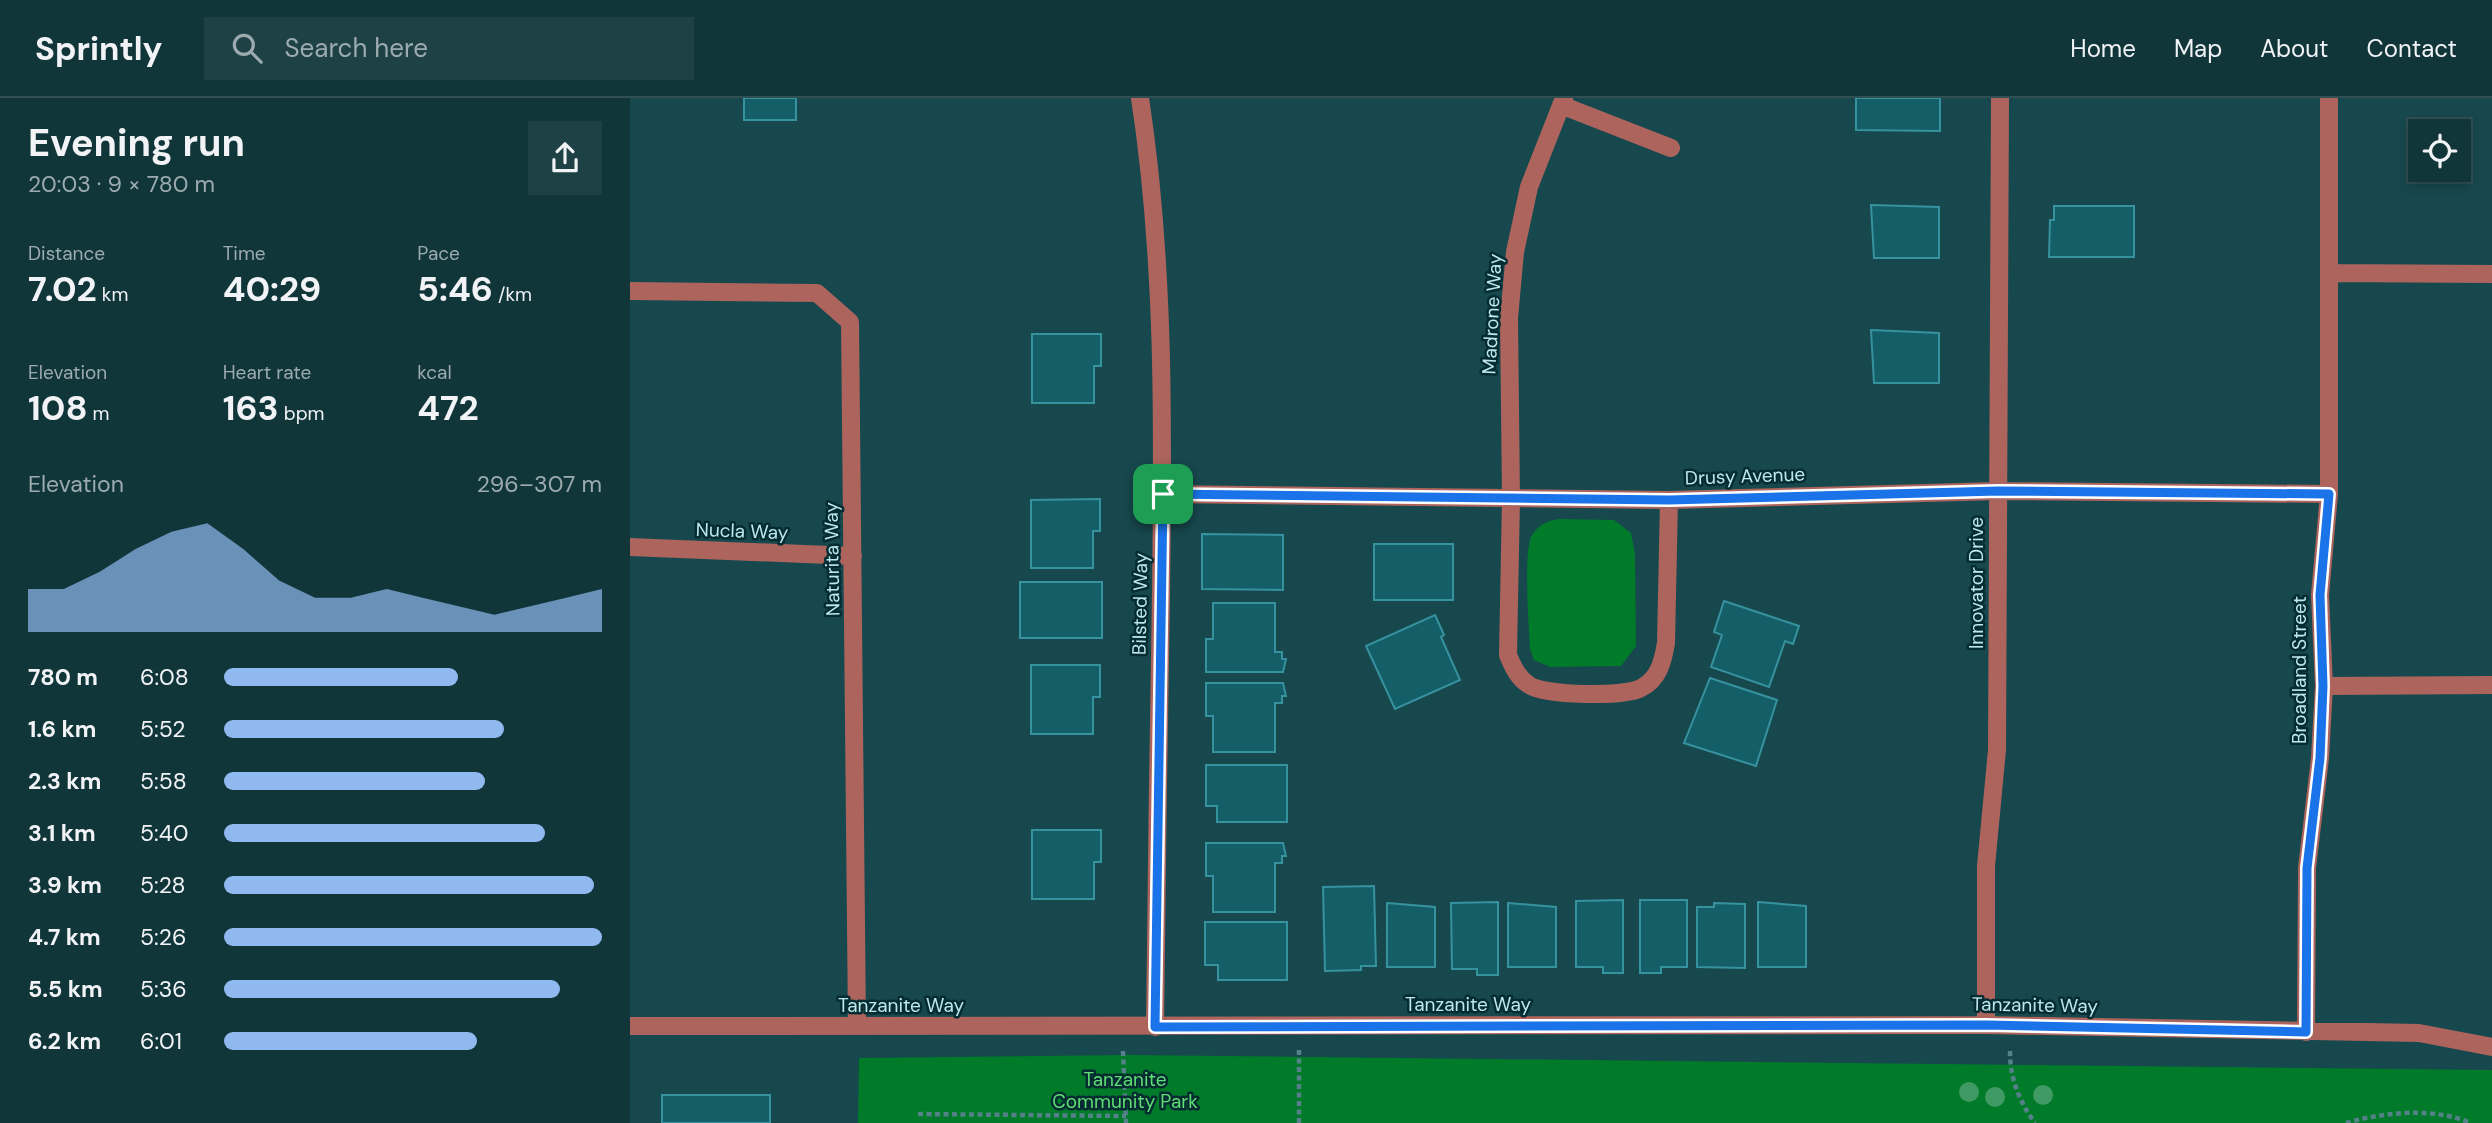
<!DOCTYPE html>
<html lang="en">
<head>
<meta charset="utf-8">
<style>
	body { margin:0; font-family:"DM Sans",sans-serif; background:#1e4145; color:#f1f3f6; height:100vh; display:flex; flex-direction:column; font-size:26px; white-space:nowrap }
	* { box-sizing:border-box; margin:0 }
	p { font-size:23px; color:#9cabaf }
	.icon { flex:none; width:38px; height:38px; fill:none; stroke:currentColor; stroke-width:2; stroke-linecap:round; stroke-linejoin:round }
	.map { position:relative; flex:1; overflow:hidden }
	.drawer { display:flex; flex-direction:column; background:#11363a; width:630px }
	.drawer>* { flex:none }
	.fabs { position:absolute; left:1778px; top:21px; display:grid; gap:14px }
	.fabs a { display:grid; place-items:center; width:63px; height:63px; border-radius:0px; background:#11363a; box-shadow:0 4px 10px #0003,0 0 0 2px #305054; font-size:35px }
	.pin { position:absolute; display:grid; place-items:center; width:60px; height:60px; color:#fff; margin:-30px; border-radius:14px; box-shadow:0 4px 10px #0006 }
	.round { display:grid; place-items:center; flex:none; width:74px; height:74px; border-radius:0px; background:#1e4145 }
	.overview { display:flex; align-items:center; justify-content:space-between; height:119px; padding:0 28px }
	h1 { font-size:38px; font-weight:700; line-height:52px }
	.metrics { display:grid; grid-template-columns:repeat(3,1fr); gap:10px; height:119px; padding:7px 28px }
	.metrics div { display:grid; align-content:center }
	.metrics b { font-size:35px; font-weight:700 }
	.metrics small { font-size:19px; font-weight:400 }
	.metrics p { font-size:19px }
	.chart { height:196px; padding:14px 28px }
	.chart p { display:flex; justify-content:space-between }
	.chart svg { width:100%; height:126px; margin-top:7px; fill:#90b9f0; opacity:.7 }
	ul { padding:0 28px; list-style:none; font-size:23px }
	li { display:grid; grid-template-columns:112px 84px 1fr; align-items:center; height:52px }
	li i { height:18px; border-radius:9px; background:#90b9f0 }
	header { display:flex; align-items:center; gap:42px; box-sizing:border-box; height:98px; padding:0 35px; background:#11363a; border-bottom:2px solid #305054 }
	header strong { font-size:33px }
	nav { display:flex; gap:38px; margin-inline-start:auto; font-size:24px }
	.search { width:490px; height:63px; background:#1e4145; display:flex; align-items:center; gap:18px; box-sizing:border-box; padding:0 24px; border-radius:0px; color:#9cabaf; font-size:26px }
	main { display:flex; flex:1; min-height:0 }
	.map>svg:first-child { display:block }
	.green { fill:#017a29 }
	.building { fill:#135e67; stroke:#36929e; stroke-width:2 }
	.lines { fill:none; stroke-linecap:round; stroke-linejoin:round }
	.path { stroke:#548288; stroke-width:4.5; stroke-dasharray:5 3.5; stroke-linecap:butt }
	.minor { stroke:#ad645d; stroke-width:18 }
	.tree { fill:#3f9a63 }
	.route-casing { stroke:#fff; stroke-width:14 }
	.route { stroke:#1a73e8; stroke-width:9 }
	.labels { text-anchor:middle; dominant-baseline:central; stroke-width:5; stroke-linejoin:round; paint-order:stroke }
	.street-label { font-size:19px; fill:#bee7ed; stroke:#042c31 }
	.park-label { font-size:19px; fill:#60dd74; stroke:#042c31 }
</style>
</head>
<body>
<header>
<strong>Sprintly</strong>
<div class="search"><svg class="icon" aria-label="search" viewBox="0 0 24 24"><circle cx="10" cy="10" r="6"/><path d="M15 15l6 6"/></svg>Search here</div>
<nav><a>Home</a><a>Map</a><a>About</a><a>Contact</a></nav>
</header>
<main>
<section class="drawer">
<div class="overview"><div><h1>Evening run</h1><p>20:03 · 9 × 780 m</p></div><a class="round"><svg class="icon" aria-label="share" viewBox="0 0 24 24"><path d="M12 15V3M7 8l5-5 5 5M5 13v7h14v-7"/></svg></a></div>
<div class="metrics">
<div><p>Distance</p><b>7.02<small> km</small></b></div>
<div><p>Time</p><b>40:29</b></div>
<div><p>Pace</p><b>5:46<small> /km</small></b></div>
</div>
<div class="metrics">
<div><p>Elevation</p><b>108<small> m</small></b></div>
<div><p>Heart rate</p><b>163<small> bpm</small></b></div>
<div><p>kcal</p><b>472</b></div>
</div>
<div class="chart"><p><span>Elevation</span>296–307 m</p>
<svg viewBox="0 0 160 44" preserveAspectRatio="none"><path d="M0 44V29L10 29L20 23L30 15L40 9L50 6L60 15L70 26L80 32L90 32L100 29L110 32L120 35L130 38L140 35L150 32L160 29V44z"/></svg>
</div>
<ul>
<li><b>780 m</b>6:08<i style="width:62%"></i></li>
<li><b>1.6 km</b>5:52<i style="width:74%"></i></li>
<li><b>2.3 km</b>5:58<i style="width:69%"></i></li>
<li><b>3.1 km</b>5:40<i style="width:85%"></i></li>
<li><b>3.9 km</b>5:28<i style="width:98%"></i></li>
<li><b>4.7 km</b>5:26<i style="width:100%"></i></li>
<li><b>5.5 km</b>5:36<i style="width:89%"></i></li>
<li><b>6.2 km</b>6:01<i style="width:67%"></i></li>
</ul>
</section>
<div class="map">
<svg width="1862" height="1025" viewBox="0 0 1862 1025">
	<rect width="100%" height="100%" fill="#17484e"/>
	<path class="green" d="M929,421l55,1 17,13 4,20 1,93 -15,20 -71,1 -16,-7 -4,-11c-1,-22 -7,-100 2,-114 7,-11 15,-14 27,-16z
		M498,957l1364,15v53h-1634l1,-65z"/>
	<path class="building" d="M114,0h52v22h-52z
		M1226,0h84v33l-84,-1z
		M1241,107l68,2v51h-65z
		M1424,108h80v51h-85l1,-37h4z
		M1241,232l68,3v50h-65z
		M402,236h69v32h-7v37h-62z
		M470,401v32h-7v37h-62v-68z
		M572,436l81,1v55l-81,-1z
		M744,446h79v56h-79z
		M390,484h82v56h-82z
		M1094,503l75,25 -6,18 -8,-3 -16,46 -58,-20 11,-32 -8,-3z
		M583,505h62v49h7v7h4l-3,13h-77v-33h7z
		M805,517l9,20 -3,2 19,43 -65,29 -29,-63z
		M401,567h69v32h-7v37h-62z
		M1080,580l67,22 -21,66 -72,-23z
		M576,585h77l3,13h-4v7h-7v49h-62v-36h-7z
		M576,667h81v57h-70v-16h-11z
		M402,732h69v32h-7v37h-62z
		M576,745h77l3,13h-4v7h-7v49h-62v-36h-7z
		M744,788l2,80h-15v4l-36,1 -2,-84z
		M993,802v73h-20v-6h-27v-66z
		M1010,802h47v67h-26v6h-21z
		M868,804v73h-21v-6h-25l-1,-66z
		M1128,804l48,4v61h-48z
		M757,805l48,4v60h-48z
		M878,805l48,4v60h-48z
		M1084,805l31,1v64l-48,-1v-60h17z
		M575,824h82v58h-69v-15h-13z
		M32,997h108v28h-108z"/>
	<g class="lines">
		<path class="path" d="M493,953l3,72
			M1380,953c0,28 9,50 25,72
			M288,1016l208,2
			M669,1025v-76
			M1716,1025c38,-11 87,-16 125,0"/>
		<path class="minor" d="M510,0c25,164 23,330 21,496 -2,144 -5,289 -6,433
			M934,0l-35,89 -14,65 -6,66 2,181 -3,156c5,12 10,23 21,30 17,11 95,12 112,3 18,-9 22,-27 25,-45l3,-143
			M931,7l110,43
			M1699,175l163,1
			M0,193l187,2 33,29 7,703
			M532,396l507,6 329,-9 331,3
			M0,449l223,9
			M1694,588l168,-1
			M1356,927v-159l11,-116 3,-652
			M0,928l1356,-1 433,8 73,14
			M1676,934l1,-164 13,-110 4,-72 -4,-91 9,-101v-396"/>
	</g>
	<g class="tree">
		<circle cx="1339" cy="994" r="10"/>
		<circle cx="1413" cy="997" r="10"/>
		<circle cx="1365" cy="999" r="10"/>
	</g>
	<g class="lines">
		<defs>
			<path id="route" d="M1368,393l331,3 -9,101 3,91 -3,72 -13,110 -1,164 -320,-7 -831,2 8,-533 506,6z"/>
		</defs>
		<use href="#route" class="route-casing"/>
		<use href="#route" class="route"/>
	</g>
	<g class="labels">
		<g class="street-label">
			<text transform="translate(862 216) rotate(-87)">Madrone Way</text>
			<text transform="translate(1115 378) rotate(-2)">Drusy Avenue</text>
			<text transform="translate(112 433) rotate(2)">Nucla Way</text>
			<text transform="translate(202 461) rotate(-91)">Naturita Way</text>
			<text transform="translate(1346 485) rotate(-90)">Innovator Drive</text>
			<text transform="translate(510 506) rotate(-89)">Bilsted Way</text>
			<text transform="translate(1669 572) rotate(-90)">Broadland Street</text>
			<text x="838" y="906">Tanzanite Way</text>
			<text x="271" y="907">Tanzanite Way</text>
			<text transform="translate(1405 907) rotate(1)">Tanzanite Way</text>
		</g>
		<g class="park-label">
			<text x="495" y="981">Tanzanite<tspan x="495" dy="22">Community Park</tspan></text>
		</g>
	</g>
</svg>
<div class="fabs">
<a><svg class="icon" aria-label="locate" viewBox="0 0 24 24"><circle cx="12" cy="12" r="6"/><path d="M12 2v4M12 18v4M2 12h4M18 12h4"/></svg></a>
</div>
<div class="pin" style="left:533px;top:396px;background:#1e9e55"><svg class="icon" aria-label="arrive" viewBox="0 0 24 24"><path d="M6 21V4h12l-3 4 3 4H6"/></svg></div>
</div>
</main>
</body>
</html>
